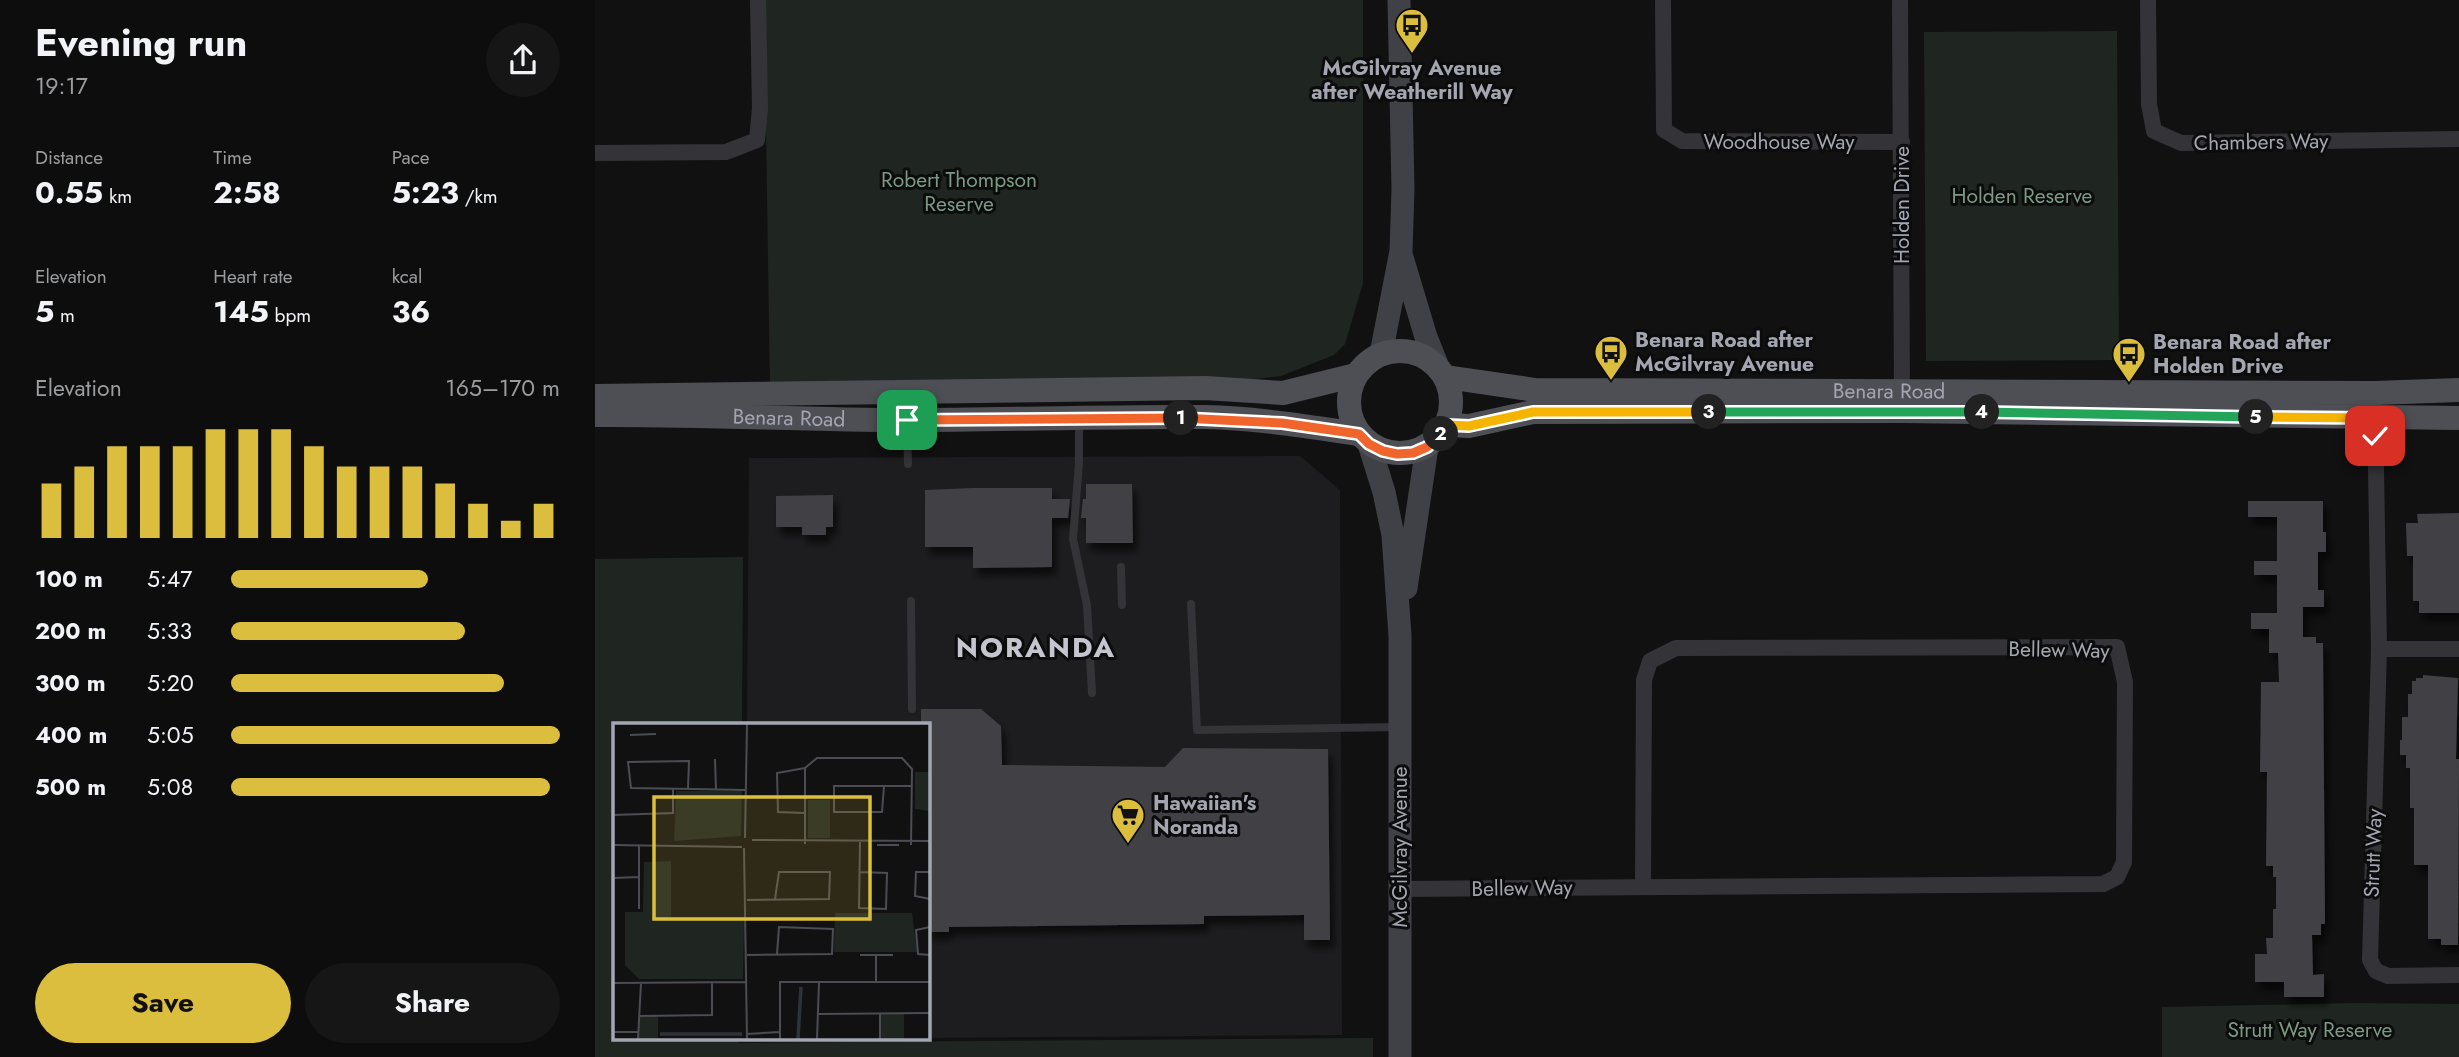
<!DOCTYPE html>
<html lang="en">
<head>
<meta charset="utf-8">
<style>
	body { margin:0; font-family:Jost,sans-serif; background:#161617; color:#f1f3f6; height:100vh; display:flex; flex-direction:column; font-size:26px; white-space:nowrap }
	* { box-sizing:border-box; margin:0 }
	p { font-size:23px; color:#9a9c9e }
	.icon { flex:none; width:38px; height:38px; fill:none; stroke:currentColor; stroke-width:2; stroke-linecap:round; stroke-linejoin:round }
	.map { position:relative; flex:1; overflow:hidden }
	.drawer { display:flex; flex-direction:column; background:#0d0d0e; width:595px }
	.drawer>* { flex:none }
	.pin { position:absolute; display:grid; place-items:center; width:60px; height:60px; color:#fff; margin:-30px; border-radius:14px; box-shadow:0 4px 10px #0006 }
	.km { position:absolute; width:35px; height:35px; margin:-18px; border-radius:50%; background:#222; color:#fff; font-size:19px; line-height:35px; text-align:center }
	.round { display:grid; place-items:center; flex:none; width:74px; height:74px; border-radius:37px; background:#161617 }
	.summary { display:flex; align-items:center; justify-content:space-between; height:119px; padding:0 35px }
	h1 { font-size:38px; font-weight:700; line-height:52px }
	.stats { display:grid; grid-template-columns:repeat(3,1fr); gap:10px; height:119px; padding:7px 35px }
	.stats div { display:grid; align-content:center }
	.stats b { font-size:30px; font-weight:700 }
	.stats small { font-size:19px; font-weight:400 }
	.stats p { font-size:19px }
	.chart { height:196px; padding:14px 35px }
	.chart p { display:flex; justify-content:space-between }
	.chart svg { width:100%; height:126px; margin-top:7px; stroke:#dcbe3f; stroke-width:6 }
	.action { display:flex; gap:14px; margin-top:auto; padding:14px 35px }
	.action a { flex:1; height:80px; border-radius:42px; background:#dcbe3f; color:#111; font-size:28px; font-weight:700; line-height:80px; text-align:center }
	.action a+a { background:#161617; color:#f1f3f6 }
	ul { padding:0 35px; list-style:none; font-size:23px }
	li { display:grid; grid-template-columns:112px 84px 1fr; align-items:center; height:52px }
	li i { height:18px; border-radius:9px; background:#dcbe3f }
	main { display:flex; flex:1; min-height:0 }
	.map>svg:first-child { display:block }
	.built { fill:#1d1d1f }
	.green { fill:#1f2621 }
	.building { fill:#404145; filter:url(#shadow) }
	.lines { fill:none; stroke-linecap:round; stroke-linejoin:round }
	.lane { stroke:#343438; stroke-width:8 }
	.street { stroke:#343438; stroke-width:16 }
	.secondary { stroke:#404146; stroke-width:23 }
	.primary { stroke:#4e4f55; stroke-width:24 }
	.split-1-casing { stroke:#fff; stroke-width:14 }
	.split-2-casing { stroke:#fff; stroke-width:14 }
	.split-3-casing { stroke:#fff; stroke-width:14 }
	.split-4-casing { stroke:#fff; stroke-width:14 }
	.split-5-casing { stroke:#fff; stroke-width:14 }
	.split-6-casing { stroke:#fff; stroke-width:14 }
	.split-1 { stroke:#f0652b; stroke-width:9 }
	.split-2 { stroke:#f0652b; stroke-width:9 }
	.split-3 { stroke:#f5b400; stroke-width:9 }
	.split-4 { stroke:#22a559; stroke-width:9 }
	.split-5 { stroke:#22a559; stroke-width:9 }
	.split-6 { stroke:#f5b400; stroke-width:9 }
	.labels { text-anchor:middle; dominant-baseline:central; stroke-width:6; stroke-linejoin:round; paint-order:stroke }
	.poi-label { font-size:21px; font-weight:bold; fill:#a3a6b1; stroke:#0c0c0d; text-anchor:start }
	.street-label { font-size:21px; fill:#a3a6b1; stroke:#0c0c0d }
	.park-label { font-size:21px; fill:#7c9a83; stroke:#0c0c0d }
	.district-label { font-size:28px; font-weight:bold; letter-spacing:2px; fill:#c4c5ce; stroke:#0c0c0d }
	.inset-river { fill:none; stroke:#2e333b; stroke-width:3.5 }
	.inset-road { fill:none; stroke:#4b4d52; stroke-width:2 }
	.view { fill:#dcbe3f; fill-opacity:0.15; stroke:#dcbe3f; stroke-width:3.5 }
	.inset-edge { fill:none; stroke:#a3a6b1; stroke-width:3.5 }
</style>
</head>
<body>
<main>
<section class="drawer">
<div class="summary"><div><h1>Evening run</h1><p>19:17</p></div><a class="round"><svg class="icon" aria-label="share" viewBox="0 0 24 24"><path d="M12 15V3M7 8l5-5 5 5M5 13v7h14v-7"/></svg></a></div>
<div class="stats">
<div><p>Distance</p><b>0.55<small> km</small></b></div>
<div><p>Time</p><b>2:58</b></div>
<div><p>Pace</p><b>5:23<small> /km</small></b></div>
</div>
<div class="stats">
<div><p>Elevation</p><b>5<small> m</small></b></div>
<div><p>Heart rate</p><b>145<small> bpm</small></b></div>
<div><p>kcal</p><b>36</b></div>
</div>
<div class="chart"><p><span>Elevation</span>165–170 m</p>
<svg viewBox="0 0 160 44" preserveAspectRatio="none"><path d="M5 44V25M15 44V19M25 44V12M35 44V12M45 44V12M55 44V6M65 44V6M75 44V6M85 44V12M95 44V19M105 44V19M115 44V19M125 44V25M135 44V32M145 44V38M155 44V32"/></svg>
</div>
<ul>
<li><b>100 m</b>5:47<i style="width:60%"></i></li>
<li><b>200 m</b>5:33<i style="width:71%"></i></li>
<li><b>300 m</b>5:20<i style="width:83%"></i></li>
<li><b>400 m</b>5:05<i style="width:100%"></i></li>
<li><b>500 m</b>5:08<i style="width:97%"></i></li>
</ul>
<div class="action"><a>Save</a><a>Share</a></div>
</section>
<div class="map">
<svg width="1864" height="1057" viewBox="0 0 1864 1057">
	<defs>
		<filter id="shadow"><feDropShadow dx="4.5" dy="8" stdDeviation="3.5" flood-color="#0009"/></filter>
	</defs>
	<rect width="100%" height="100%" fill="#111112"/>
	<path class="built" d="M705,456l40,34 2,545 -598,4 183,-1v-314h-180l2,-266z"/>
	<path class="green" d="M169,0h599v283l-18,61 -11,11 -53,21 -43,5 -468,6z
		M1522,31l2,329 -193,1 -2,-329z
		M148,557l-1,167h-128v314h125v5l634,-5v19h-778v-498z
		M1762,1003l102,1v53h-297v-50z"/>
	<path class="building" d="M491,484h46l1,59h-47v-25h-5l2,-19h3z
		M378,488h79v11h18l-2,19h-16v49l-79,1v-21h-48v-57z
		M238,495v32h-7v8h-24v-8h-26v-31z
		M1653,501h75v31h3v20h-8v38h6v17h-21v30h13v6h7l2,281h-4v11h-9l1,40 11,-1v23h-40v-15h-29v-28h12l-1,-16h7v-29h3v-32h-3v-11h-7l1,-94h-7l1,-90h18l-1,-29h-9v-24h-18v-16h26v-38h-23v-14h23v-44h-29z
		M1864,513v100h-40v-12h-6v-45h-6l-1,-33h12l-1,-9z
		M1828,675l35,3 -2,81h3l-1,186h-17v-6h-13v-74h-14v-57h-4v-40h-4v-13h-6v-15h2v-23h6v-23h4v-13h4v-3h7z
		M326,709h60l20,17 1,39 163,2 18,-19 145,1 2,191h-26v-25l-100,1v8l-255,3v5h-22v-208h-6z"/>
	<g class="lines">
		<path class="lane" d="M484,421v42l-6,76 14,66 5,88
			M312,423l1,41
			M526,567l1,38
			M316,601l1,108
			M596,604l6,126 201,-3"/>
		<path class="street" d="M1068,0l1,130 18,11 220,1
			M1305,0l2,400
			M1553,0l1,104 5,27 27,12 278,-4
			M0,153l131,-1 31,-12 3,-32 -2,-108
			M1780,409l4,240 -9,311 6,11 12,5 71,-1
			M1784,649h80
			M805,889l703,-5 14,-7 7,-15 1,-180 -8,-35 -441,1 -26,13 -6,19 -1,207"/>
		<path class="secondary" d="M806,254l25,83 12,30
			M786,354l20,-103 2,-62 -4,-189
			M774,444l15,48 9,43 7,101v421
			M811,588l21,-141"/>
		<g class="primary">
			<circle cx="805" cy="402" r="51"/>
			<path id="s1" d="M851,377l89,13 840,3 84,-3"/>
			<path d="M0,396l610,-8 78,5 73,-18"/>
			<path id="s2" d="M0,415c105,-1 209,5 314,5 99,0 198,-4 297,-3 51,1 103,10 153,17"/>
			<path d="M852,425l22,1 64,-14 369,-1 557,7"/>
		</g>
	</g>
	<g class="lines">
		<defs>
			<path id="split-1" d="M312,420l274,-2"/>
			<path id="split-2" d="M586,418l101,5 77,11 10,10 14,7 14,3 16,-1 14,-6 14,-13"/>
			<path id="split-3" d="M846,434l6,-9 22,1 64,-14h176"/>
			<path id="split-4" d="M1114,412h273"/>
			<path id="split-5" d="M1387,412l274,5"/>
			<path id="split-6" d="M1661,417l119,1v18"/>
		</defs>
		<use href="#split-1" class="split-1-casing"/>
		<use href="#split-2" class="split-2-casing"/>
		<use href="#split-3" class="split-3-casing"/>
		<use href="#split-4" class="split-4-casing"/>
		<use href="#split-5" class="split-5-casing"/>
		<use href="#split-6" class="split-6-casing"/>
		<use href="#split-1" class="split-1"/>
		<use href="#split-2" class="split-2"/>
		<use href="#split-3" class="split-3"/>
		<use href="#split-4" class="split-4"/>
		<use href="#split-5" class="split-5"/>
		<use href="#split-6" class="split-6"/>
	</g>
	<defs>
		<symbol id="bus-pin" viewBox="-11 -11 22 30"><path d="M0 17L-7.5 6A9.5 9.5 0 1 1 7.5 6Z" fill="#dcbe3f" stroke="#0c0c0d"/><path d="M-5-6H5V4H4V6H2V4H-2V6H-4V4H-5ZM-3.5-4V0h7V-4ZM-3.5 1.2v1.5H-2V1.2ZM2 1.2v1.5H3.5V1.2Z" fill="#111"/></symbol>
		<symbol id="supermarket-pin" viewBox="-11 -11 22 30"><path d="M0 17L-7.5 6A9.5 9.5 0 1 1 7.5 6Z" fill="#dcbe3f" stroke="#0c0c0d"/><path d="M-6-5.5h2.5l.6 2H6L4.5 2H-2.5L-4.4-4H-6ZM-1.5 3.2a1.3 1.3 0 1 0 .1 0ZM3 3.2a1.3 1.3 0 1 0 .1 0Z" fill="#111"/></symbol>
	</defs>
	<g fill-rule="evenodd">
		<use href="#bus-pin" x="798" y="6" width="38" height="52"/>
		<use href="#bus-pin" x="997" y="333" width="38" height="52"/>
		<use href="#bus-pin" x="1515" y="335" width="38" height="52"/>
		<use href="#supermarket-pin" x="514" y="796" width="38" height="52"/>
	</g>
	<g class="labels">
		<g class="poi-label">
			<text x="817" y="68" text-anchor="middle">McGilvray Avenue<tspan x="817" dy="24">after Weatherill Way</tspan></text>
			<text x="1040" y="340">Benara Road after<tspan x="1040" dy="24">McGilvray Avenue</tspan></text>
			<text x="1558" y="342">Benara Road after<tspan x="1558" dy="24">Holden Drive</tspan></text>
			<text x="558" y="803">Hawaiian's<tspan x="558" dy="24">Noranda</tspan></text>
		</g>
		<g class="street-label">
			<text x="1184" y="142">Woodhouse Way</text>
			<text transform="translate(1666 142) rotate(-1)">Chambers Way</text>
			<text transform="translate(1307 205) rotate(-90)">Holden Drive</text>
			<text stroke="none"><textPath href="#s1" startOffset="444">Benara Road</textPath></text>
			<text stroke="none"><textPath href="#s2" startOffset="194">Benara Road</textPath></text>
			<text transform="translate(1464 650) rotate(1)">Bellew Way</text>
			<text transform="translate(805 847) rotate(-90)">McGilvray Avenue</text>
			<text transform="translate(1778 853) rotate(-88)">Strutt Way</text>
			<text transform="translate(927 888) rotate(-1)">Bellew Way</text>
		</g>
		<g class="park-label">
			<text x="364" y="180">Robert Thompson<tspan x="364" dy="24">Reserve</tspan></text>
			<text x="1427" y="196">Holden Reserve</text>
			<text x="1715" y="1030">Strutt Way Reserve</text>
		</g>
		<g class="district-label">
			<text x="441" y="647">NORANDA</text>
		</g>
	</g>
	<g transform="translate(18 723)">
		<rect width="317" height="317" fill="#111112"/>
		<path d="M302,49h15v39l-15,-2zM63,68h66l-1,45 -67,5zM195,77h22v38h-22zM58,138v56h73l-1,62h-104l-14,-14v-53h18l1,-50zM222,190h77l5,39h-83zM267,291h24v25h-24zM45,292v24h-20l2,-23z" fill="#1f2621"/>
		<path class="inset-river" d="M47,311h82M185,316l3,-52"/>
		<path class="inset-road" d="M17,12l26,-1M102,36l1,30M271,63l-2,26h-48v-26h78M75,66l1,-28 -61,1 3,26 62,1 52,1M192,90l-27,-1 -1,-39 28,-5M0,92l60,-2v-24M132,115l2,-114M139,117l178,1M247,119l-1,66 27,1 1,-36 -27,-1M192,121v-76l12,-10h85l10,11 -1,76M0,122l129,2M26,122v64M264,122h22M131,125l3,191M317,149h-14l-1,24 15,3M0,155l26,-1M134,177l82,-1 1,-27h-51l-4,27M317,204l-14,3 2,24 12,1M134,232l85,-1 1,-25 -54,-2 -2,27M247,232h33M263,232v27M0,260l134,-1M206,291l111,-1M267,291v25M27,293l72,-1v-33M0,309h25M134,311l33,-2M25,316l3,-56M167,316v-57h150M204,316l2,-56"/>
		<path class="view" d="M41,74h216v122h-216z"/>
		<rect width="317" height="317" class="inset-edge"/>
	</g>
</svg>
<div class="pin" style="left:312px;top:420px;background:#1e9e55"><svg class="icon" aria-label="arrive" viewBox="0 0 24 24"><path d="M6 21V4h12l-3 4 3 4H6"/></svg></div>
<div class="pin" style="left:1780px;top:436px;background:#d93025"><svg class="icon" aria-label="check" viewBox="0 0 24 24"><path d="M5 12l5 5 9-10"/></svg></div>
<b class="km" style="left:586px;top:418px">1</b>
<b class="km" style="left:846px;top:434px">2</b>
<b class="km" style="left:1114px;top:412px">3</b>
<b class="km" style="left:1387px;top:412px">4</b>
<b class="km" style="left:1661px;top:417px">5</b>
</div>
</main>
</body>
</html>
